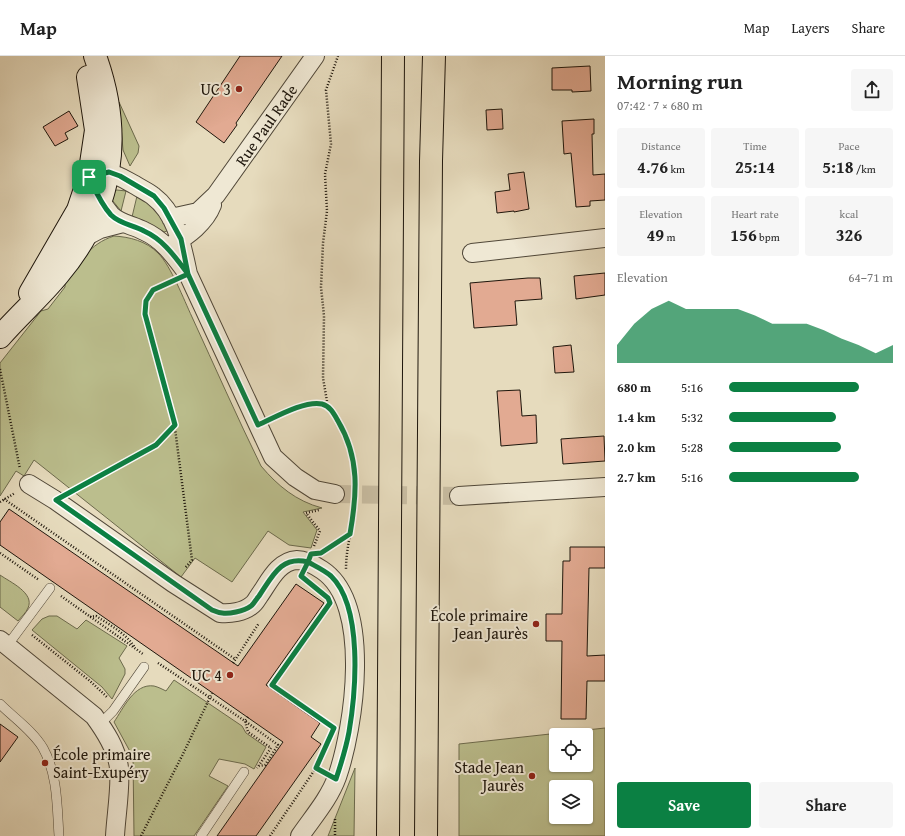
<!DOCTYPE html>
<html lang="en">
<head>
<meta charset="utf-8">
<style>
	body { margin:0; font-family:"Gentium Book Plus",serif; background:#f6f6f6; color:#222; height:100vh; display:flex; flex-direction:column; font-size:15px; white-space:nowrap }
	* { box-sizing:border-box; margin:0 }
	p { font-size:13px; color:#767676 }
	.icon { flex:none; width:22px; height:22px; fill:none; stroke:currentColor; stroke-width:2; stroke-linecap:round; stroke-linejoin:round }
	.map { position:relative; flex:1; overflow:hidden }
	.drawer { display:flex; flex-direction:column; background:#fff; width:300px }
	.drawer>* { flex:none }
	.buttons { position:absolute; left:549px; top:672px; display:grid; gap:8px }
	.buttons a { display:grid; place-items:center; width:44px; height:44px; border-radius:4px; background:#fff; box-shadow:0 1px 3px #0004; font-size:20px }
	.pin { position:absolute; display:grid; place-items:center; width:34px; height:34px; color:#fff; margin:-17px; border-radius:8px; box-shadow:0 2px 6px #0006 }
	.round { display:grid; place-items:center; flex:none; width:42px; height:42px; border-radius:4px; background:#f6f6f6 }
	.head { display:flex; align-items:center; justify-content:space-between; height:68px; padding:0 12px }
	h1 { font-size:22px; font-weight:700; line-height:30px }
	.metrics { display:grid; grid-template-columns:repeat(3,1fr); gap:6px; height:68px; padding:4px 12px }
	.metrics div { display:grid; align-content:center; border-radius:4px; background:#f6f6f6; text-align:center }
	.metrics b { font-size:17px; font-weight:700 }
	.metrics small { font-size:11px; font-weight:400 }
	.metrics p { font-size:11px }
	.chart { height:112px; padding:8px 12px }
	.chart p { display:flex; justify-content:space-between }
	.chart svg { width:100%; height:72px; margin-top:4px; fill:#0b8043; opacity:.7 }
	.button { display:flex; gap:8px; margin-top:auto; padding:8px 12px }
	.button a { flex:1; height:46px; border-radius:4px; background:#0b8043; color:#fff; font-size:16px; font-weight:700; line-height:46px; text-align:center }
	.button a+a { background:#f6f6f6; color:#222 }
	ul { padding:0 12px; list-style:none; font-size:13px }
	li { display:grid; grid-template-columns:64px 48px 1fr; align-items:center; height:30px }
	li i { height:10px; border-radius:5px; background:#0b8043 }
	header { display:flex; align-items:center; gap:24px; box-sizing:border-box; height:56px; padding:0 20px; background:#fff; border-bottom:1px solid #e0e0e0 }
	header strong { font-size:19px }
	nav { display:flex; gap:22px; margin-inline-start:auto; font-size:14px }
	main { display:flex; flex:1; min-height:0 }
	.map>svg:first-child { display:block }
	.green { fill:#bbbe8d; stroke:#6c6a4c; fill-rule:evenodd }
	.building { fill:#e2aa92; stroke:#1e160c }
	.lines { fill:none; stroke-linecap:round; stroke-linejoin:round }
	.street-tunnel { stroke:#c8bda2; stroke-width:18; stroke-dasharray:18 9; stroke-linecap:butt }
	.lane-casing { stroke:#504738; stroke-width:10 }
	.street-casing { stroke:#504738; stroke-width:20 }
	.secondary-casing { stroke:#1e160c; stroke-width:24 }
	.highway-casing { stroke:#1e160c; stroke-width:24 }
	.path { stroke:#1e160c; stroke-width:2.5; stroke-dasharray:1 2; stroke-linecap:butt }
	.lane { stroke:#efe8d4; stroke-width:9 }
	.street { stroke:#efe8d4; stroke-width:18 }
	.secondary { stroke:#efe8d4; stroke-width:22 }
	.highway { stroke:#e6dbbd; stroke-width:22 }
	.route-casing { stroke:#fff; stroke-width:8 }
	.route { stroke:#0b8043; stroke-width:5 }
	.poi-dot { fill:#8f2418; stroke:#efe8d4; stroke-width:1.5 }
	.labels { text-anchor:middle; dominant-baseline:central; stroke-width:4; stroke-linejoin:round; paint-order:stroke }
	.poi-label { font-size:16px; fill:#1e160c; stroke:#efe8d4; text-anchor:end }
	.street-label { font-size:16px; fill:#1e160c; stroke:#efe8d4 }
</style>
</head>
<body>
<header>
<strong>Map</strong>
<nav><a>Map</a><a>Layers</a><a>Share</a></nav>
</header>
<main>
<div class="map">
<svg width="605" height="780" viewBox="0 0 605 780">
	<rect width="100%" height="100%" fill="#e6dbbd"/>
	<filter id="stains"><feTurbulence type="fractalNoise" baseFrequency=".005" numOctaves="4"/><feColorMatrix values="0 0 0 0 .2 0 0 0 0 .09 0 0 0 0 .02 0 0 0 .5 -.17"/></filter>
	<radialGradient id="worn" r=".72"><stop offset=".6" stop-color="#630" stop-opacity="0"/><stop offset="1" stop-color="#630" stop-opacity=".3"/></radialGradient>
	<path class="green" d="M119,46l20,44 -1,7 -8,13 -7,-16z
		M117,134l9,1 -5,20 -13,-16 3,-4z
		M137,140l14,8 17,24 -1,3 -3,1 -18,-10 -14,-5z
		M114,180c16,1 32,5 44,17 13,13 26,47 34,64 23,50 45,100 69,149 17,20 35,35 61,42l-19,4 14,18 -6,18 -22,-3 -21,-14 -36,51 -37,-24 -14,19 -147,-117 -10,16 -8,-5 -16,25v-133l41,-52 7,-2 17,-22v-5c15,-20 24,-38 49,-46z
		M0,519c10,7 35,18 28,33 -2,5 -7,9 -10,13l-18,-14z
		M49,560h8l20,13 9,-9 41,26 -8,12 6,11v5l-13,25 -10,-12 -70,-57 10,-11z
		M174,624l68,46 4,7 20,14 -12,22 -9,-5 -26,-5 -10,17 19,10 -34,50h-60l-1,-79 -19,-35c9,-13 20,-39 40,-36 4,1 8,3 12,5z
		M605,672v108h-146v-92zM556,679h30v30h-30zM556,731h30v30h-30z
		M355,712l-1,68h-26z"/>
	<path class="building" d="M240,0h42l-46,67 1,2 -13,18 -28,-21z
		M590,10l1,25 -19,1v-2h-20v-22z
		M502,53l1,20 -16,1 -1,-20z
		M69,55l9,15 -13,7 3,6 -13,7 -12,-19z
		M594,63v15h-2l1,41 12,-1v26l-15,1v5l-14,1 -5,-54 -7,1 -2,-33z
		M524,116l5,37 -15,3v-1l-17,2 -2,-21 15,-2 -2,-16z
		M605,217v22l-29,4 -2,-23z
		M528,222h12l2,21 -27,2 2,24 -43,3 -4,-45z
		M571,289l3,27 -19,1 -2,-26z
		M520,334l2,26 14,-1 1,28 -36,3 -4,-55z
		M604,380l1,25 -42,3 -2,-25z
		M9,453l229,157 58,-82 28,19 -58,82 54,38 -9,14 10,7 -65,92h-39l66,-94 -283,-197v-23z
		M570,491h35v21h-16l-2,88 18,-1v26h-18l-1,38h-25l1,-78h-16v-27h16l1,-53h7z
		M0,668l18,13 -18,25z"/>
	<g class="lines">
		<path class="street-tunnel" d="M335,438l124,2"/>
		<defs>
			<path id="lane" d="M7,590l43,-58
				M0,648c14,14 33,27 43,44 15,27 14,59 16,88
				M100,668l13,-13 31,-44
				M201,780l43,-64"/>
			<path id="street" d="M171,162l27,-6 18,-17 99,-139
				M85,181l15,-8 23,-6
				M172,189c16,-10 33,-22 40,-40
				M472,197l133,-15
				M188,218c-6,-28 -11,-60 -35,-78 -5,-4 -12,-7 -18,-11 -22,-12 -22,-14 -46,-8 6,13 12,27 22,38 9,9 22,10 33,16 20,9 31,26 44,43l85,183 22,20 20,13 20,4
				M29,428l26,16 118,83 47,30c10,1 24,-1 32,-8 3,-2 5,-6 7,-9 10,-14 19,-35 38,-36 9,0 19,6 25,10 51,34 32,158 15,207 -8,22 -24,40 -37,59
				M459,440l146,-9
				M0,584l94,76c11,15 23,33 25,52 2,19 -3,48 -4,68"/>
			<path id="secondary" d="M30,237l48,-83 11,-33 7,-47 -8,-53
				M0,281c18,-21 40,-40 58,-62 55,-65 66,-139 37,-219"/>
			<path id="highway" d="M388,780l5,-780
				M426,780l5,-675 3,-105"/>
		</defs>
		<use href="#lane" class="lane-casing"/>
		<use href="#street" class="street-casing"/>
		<use href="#secondary" class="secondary-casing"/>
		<use href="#highway" class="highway-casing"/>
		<path class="path" d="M172,225c-20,9 -25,10 -27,33l28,99 19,147 -7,8
			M0,313l20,100
			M328,351l-5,-29 1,-62 -3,-29 2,-44 4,-32 -2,-37 6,-30 -5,-54 12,-34
			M274,362c12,-5 26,-14 40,-14 14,-1 19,8 25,18 15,26 19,56 16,86 -3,21 -9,40 -9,61
			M74,434l82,-45 19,-20
			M4,443l231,160
			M0,446l15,-9
			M314,490l6,-15 -14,-18 13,-3
			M325,495l24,-17
			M0,497l39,27
			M61,540l82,58
			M328,551l-56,78 59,41
			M90,561l6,-1c14,9 31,18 39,32
			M32,579l58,46 17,16
			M158,607l87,58 3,11 23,16 -14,20
			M233,607l26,-40
			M248,661l-3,4 33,24 -13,20 -6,1
			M320,714l-4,-2 8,-18
			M335,763v17
			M141,780l43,-84 28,-59
			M270,780l46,-68"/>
		<use href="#lane" class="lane"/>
		<use href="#street" class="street"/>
		<use href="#secondary" class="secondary"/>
		<use href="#highway" class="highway"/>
	</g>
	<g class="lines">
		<defs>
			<path id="route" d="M89,121c6,13 12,27 22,38 9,9 22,10 33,16 20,9 31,26 44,43l-35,16 -7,11 -1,13 30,111 -19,20 -100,55 156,110c9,4 15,4 24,2 5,-1 11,-3 15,-6 3,-2 5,-7 8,-10 13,-19 22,-41 49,-34l-7,14 27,22 2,5 -58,82 62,43 -18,40 20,11c5,-15 10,-31 13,-47 7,-41 14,-125 -18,-156 -7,-6 -16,-10 -23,-14l3,-8 10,-1 29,-19c7,-40 10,-76 -12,-113 -4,-7 -8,-15 -16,-17 -17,-4 -48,14 -64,21l-70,-151 -7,-35 -17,-31 -10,-12 -34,-20 -11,-4 -20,5"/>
		</defs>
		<use href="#route" class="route-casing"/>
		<use href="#route" class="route"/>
	</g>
	<g class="poi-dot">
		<circle cx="239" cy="33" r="4"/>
		<circle cx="536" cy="568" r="4"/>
		<circle cx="230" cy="619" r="4"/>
		<circle cx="45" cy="707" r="4"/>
		<circle cx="532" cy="720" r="4"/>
	</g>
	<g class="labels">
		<g class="poi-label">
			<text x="231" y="33">UC 3</text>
			<text x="528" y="559">École primaire<tspan x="528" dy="18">Jean Jaurès</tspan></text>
			<text x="222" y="619">UC 4</text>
			<text x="53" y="698" text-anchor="start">École primaire<tspan x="53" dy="18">Saint-Exupéry</tspan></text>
			<text x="524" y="711">Stade Jean<tspan x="524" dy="18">Jaurès</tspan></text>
		</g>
		<g class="street-label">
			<text transform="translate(266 69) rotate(-55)">Rue Paul Rade</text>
		</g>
	</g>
	<rect width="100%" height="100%" filter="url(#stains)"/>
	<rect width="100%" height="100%" fill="url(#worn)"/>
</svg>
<div class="buttons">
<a><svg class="icon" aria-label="locate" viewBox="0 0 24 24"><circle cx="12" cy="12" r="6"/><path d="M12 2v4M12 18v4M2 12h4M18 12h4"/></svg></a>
<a><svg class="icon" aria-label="layers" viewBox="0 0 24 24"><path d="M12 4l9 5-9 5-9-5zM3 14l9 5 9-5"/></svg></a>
</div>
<div class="pin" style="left:89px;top:121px;background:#1e9e55"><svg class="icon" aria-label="arrive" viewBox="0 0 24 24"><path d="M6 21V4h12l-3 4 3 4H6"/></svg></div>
</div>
<section class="drawer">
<div class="head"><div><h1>Morning run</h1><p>07:42 · 7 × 680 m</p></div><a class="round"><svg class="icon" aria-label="share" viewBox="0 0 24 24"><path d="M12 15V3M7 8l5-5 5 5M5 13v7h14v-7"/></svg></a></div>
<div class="metrics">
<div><p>Distance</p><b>4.76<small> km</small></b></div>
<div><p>Time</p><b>25:14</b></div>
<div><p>Pace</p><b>5:18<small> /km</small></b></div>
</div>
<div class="metrics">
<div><p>Elevation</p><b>49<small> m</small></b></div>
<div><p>Heart rate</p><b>156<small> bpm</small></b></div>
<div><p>kcal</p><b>326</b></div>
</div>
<div class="chart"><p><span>Elevation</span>64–71 m</p>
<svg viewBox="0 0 160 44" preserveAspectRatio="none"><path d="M0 44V33L10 20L20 11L30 6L40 11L50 11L60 11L70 11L80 15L90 20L100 20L110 20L120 24L130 29L140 33L150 38L160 33V44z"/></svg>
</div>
<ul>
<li><b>680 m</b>5:16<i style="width:79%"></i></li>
<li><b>1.4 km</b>5:32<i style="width:65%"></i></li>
<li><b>2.0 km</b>5:28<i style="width:68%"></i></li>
<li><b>2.7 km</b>5:16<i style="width:79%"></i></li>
</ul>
<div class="button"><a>Save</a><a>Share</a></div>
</section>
</main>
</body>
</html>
